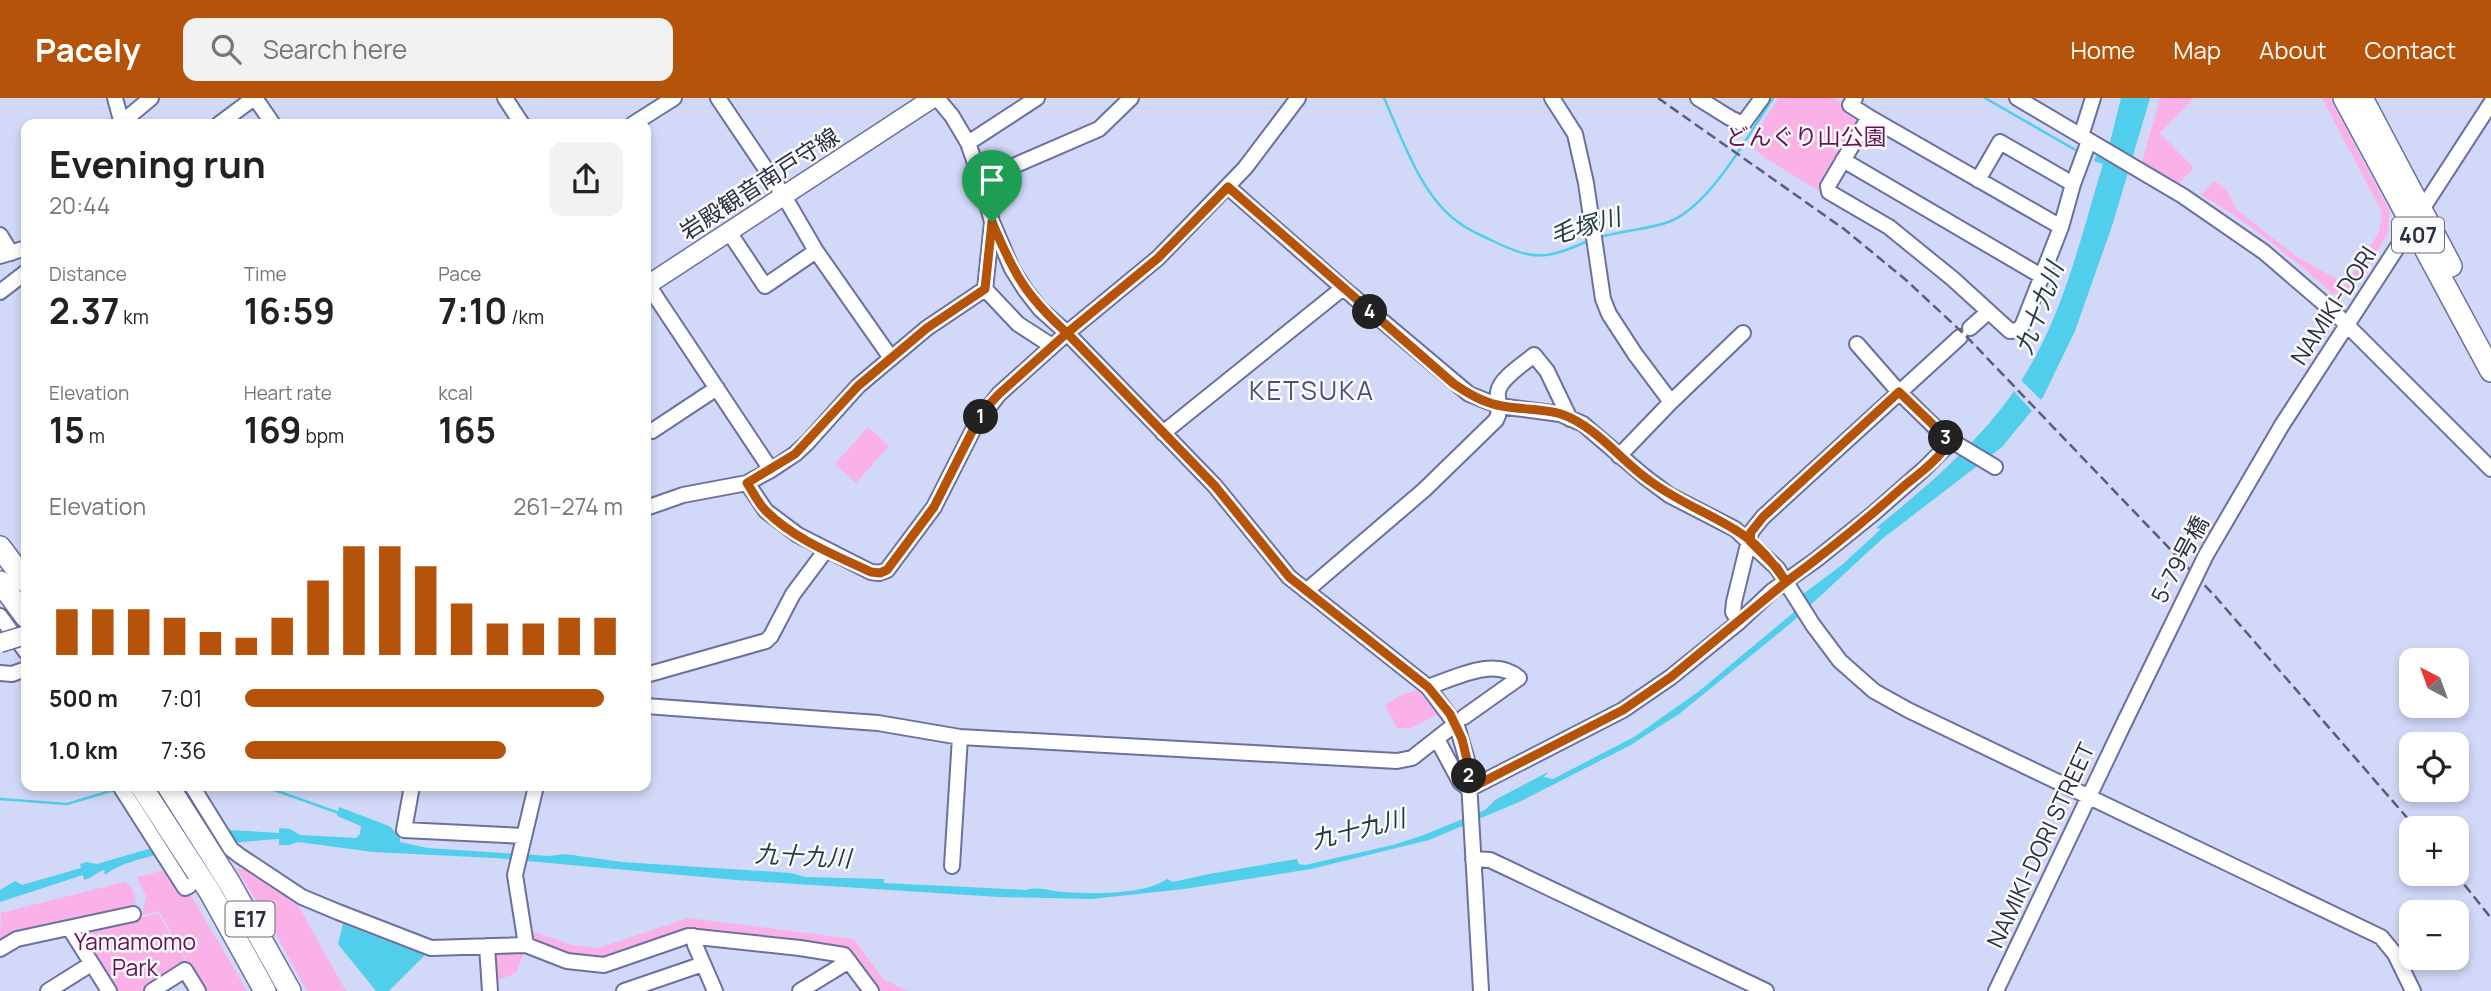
<!DOCTYPE html>
<html lang="en">
<head>
<meta charset="utf-8">
<style>
	body { margin:0; font-family:Manrope,"Noto Sans JP",sans-serif; background:#f2f2f2; color:#222; height:100vh; display:flex; flex-direction:column; font-size:26px; white-space:nowrap }
	* { box-sizing:border-box; margin:0 }
	p { font-size:23px; color:#767676 }
	.icon { flex:none; width:38px; height:38px; fill:none; stroke:currentColor; stroke-width:2; stroke-linecap:round; stroke-linejoin:round }
	.map { position:relative; flex:1; overflow:hidden }
	.side { position:absolute; left:21px; top:21px; width:630px; height:672px; display:flex; flex-direction:column; background:#fff; border-radius:14px; box-shadow:0 4px 10px #0003 }
	.side>* { flex:none }
	.needle { width:46px; rotate:319deg }
	.buttons { position:absolute; left:2399px; top:550px; display:grid; gap:14px }
	.buttons a { display:grid; place-items:center; width:70px; height:70px; border-radius:14px; background:#fff; box-shadow:0 4px 10px #0003; font-size:35px }
	.pin { position:absolute; display:grid; place-items:center; width:60px; height:60px; color:#fff; margin:-72px -30px; border-radius:50% 50% 50% 0; rotate:-45deg; box-shadow:0 0 7px #0007 }
	.pin .icon { rotate:45deg }
	.km { position:absolute; width:35px; height:35px; margin:-18px; border-radius:50%; background:#222; color:#fff; font-size:19px; line-height:35px; text-align:center }
	.round { display:grid; place-items:center; flex:none; width:74px; height:74px; border-radius:14px; background:#f2f2f2 }
	.overview { display:flex; align-items:center; justify-content:space-between; height:119px; padding:0 28px }
	h1 { font-size:38px; font-weight:700; line-height:52px }
	.stats { display:grid; grid-template-columns:repeat(3,1fr); gap:10px; height:119px; padding:7px 28px }
	.stats div { display:grid; align-content:center }
	.stats b { font-size:35px; font-weight:700 }
	.stats small { font-size:19px; font-weight:400 }
	.stats p { font-size:19px }
	.chart { height:196px; padding:14px 28px }
	.chart p { display:flex; justify-content:space-between }
	.chart svg { width:100%; height:126px; margin-top:7px; stroke:#b45309; stroke-width:6 }
	ul { padding:0 28px; list-style:none; font-size:23px }
	li { display:grid; grid-template-columns:112px 84px 1fr; align-items:center; height:52px }
	li i { height:18px; border-radius:9px; background:#b45309 }
	header { display:flex; align-items:center; gap:42px; box-sizing:border-box; height:98px; padding:0 35px; background:#b45309; color:#fff }
	header strong { font-size:33px }
	nav { display:flex; gap:38px; margin-inline-start:auto; font-size:24px }
	.search { width:490px; height:63px; background:#f2f2f2; display:flex; align-items:center; gap:18px; box-sizing:border-box; padding:0 24px; border-radius:14px; color:#767676; font-size:26px }
	.map>svg:first-child { display:block }
	.green { fill:#f9b1e7 }
	.water { fill:#50ceec }
	.pier { fill:#d2d8f7 }
	.lines { fill:none; stroke-linecap:round; stroke-linejoin:round }
	.stream { stroke:#50ceec; stroke-width:2.5 }
	.minor-casing { stroke:#69719f; stroke-width:18 }
	.major-casing { stroke:#69719f; stroke-width:21 }
	.highway-casing { stroke:#69719f; stroke-width:24 }
	.minor { stroke:#fff; stroke-width:14 }
	.major { stroke:#fff; stroke-width:18 }
	.highway { stroke:#fff; stroke-width:21 }
	.rail { stroke:#5a5e75; stroke-width:2.5; stroke-dasharray:10 5; stroke-linecap:butt }
	.minor-bridge-casing { stroke:#69719f; stroke-width:18; stroke-linecap:butt }
	.major-bridge-casing { stroke:#69719f; stroke-width:21; stroke-linecap:butt }
	.minor-bridge { stroke:#fff; stroke-width:14 }
	.major-bridge { stroke:#fff; stroke-width:18 }
	.route-casing { stroke:#fff; stroke-width:14 }
	.route { stroke:#b45309; stroke-width:9 }
	.labels { text-anchor:middle; dominant-baseline:central; stroke-width:5; stroke-linejoin:round; paint-order:stroke }
	.shield { fill:#fbfbfb; stroke:#696c79; stroke-width:2 }
	.shield-label { font-size:21px; font-weight:bold; fill:#2a2e41 }
	.park-label { font-size:23px; fill:#651057; stroke:#fbfbfb }
	.street-label { font-size:23px; fill:#2a2e41; stroke:#fbfbfb }
	.water-label { font-size:24px; font-style:italic; fill:#213c43; stroke:#fbfbfb }
	.quarter-label { font-size:26px; letter-spacing:2px; fill:#484f7a; stroke:#fbfbfb }
</style>
</head>
<body>
<header>
<strong>Pacely</strong>
<div class="search"><svg class="icon" aria-label="search" viewBox="0 0 24 24"><circle cx="10" cy="10" r="6"/><path d="M15 15l6 6"/></svg>Search here</div>
<nav><a>Home</a><a>Map</a><a>About</a><a>Contact</a></nav>
</header>
<div class="map">
<svg width="2491" height="893" viewBox="0 0 2491 893">
	<rect width="100%" height="100%" fill="#d2d8f7"/>
	<path class="green" d="M1779,0h55l26,18 1,3 -42,72 -55,-34 -16,-14z
		M2160,0h34l-34,35 34,35 -15,15 -37,-21z
		M2322,0h8l59,112 -1,23 -36,59 -19,2c-41,-36 -84,-72 -132,-99l14,-14 12,10 9,18 61,48 38,21 4,7h7l33,-53 3,-20z
		M868,329l21,19 -33,37 -21,-19z
		M1421,591l20,24 -30,15h-14l-12,-22 16,-11z
		M236,770l12,2 51,37 47,84h-39l-36,-66z
		M166,772l17,27 8,-2 56,96h-43l-45,-80 -17,4 4,-19 -9,-19z
		M124,784c9,5 11,10 12,19l-5,7 -131,35 1,-30z
		M158,815l28,48 -45,30h-25l-37,-56z
		M688,820l166,21 29,40 25,12h-26l-7,-3 -28,-38 -159,-20 -88,30 -32,-4 -36,-13 -3,-13 43,15 27,3z
		M519,852l5,2 -8,21 -23,9 1,-30z"/>
	<path class="water" d="M2121,0h29l-37,125 -38,108 -32,66 -41,50 -120,92 -91,84 -112,91 -50,32 -110,56 -90,38 -118,29 -127,20 -93,10 -92,-2 -263,-17 -241,-22 -122,-6 -75,-10 -9,3h-10v-6c-35,2 -149,13 -172,35h-3l1,-4c-8,1 -12,8 -21,10l-1,-5 -83,27v-12l15,-9 7,4 59,-17 -1,-4 7,-2 10,2 65,-19 67,-15 50,3v-5l11,1 10,6 56,3 4,-4 1,-8 -24,-10 2,-9 50,19 11,10v6l28,6 122,8 15,-2 57,8 169,11 14,4 79,2v4l142,7c13,-4 24,1 37,2 29,2 81,3 104,-13l6,3 36,-8 88,-15 2,5 6,1 88,-20 28,-9 64,-26 10,-10 53,-28 -4,5 9,2 81,-42 64,-45 95,-79 9,-18 41,-31 38,-35 -5,-1c58,-47 120,-100 157,-167 34,-61 50,-131 70,-197l-9,-3 2,-5 10,2z
		M343,826l82,31 -36,36h-13l-38,-47z"/>
	<path class="pier" d="M2018,279l25,25 -9,11 -23,-25z"/>
	<g class="lines">
		<path class="stream" d="M1384,0c18,40 37,98 74,124 10,8 22,13 33,18 43,21 54,20 97,1
			M1985,0l94,54
			M1598,140c24,-8 51,-8 73,-17 41,-18 77,-86 102,-123
			M263,688l76,27
			M0,701l67,5 47,-14"/>
		<defs>
			<path id="minor" d="M115,0l7,26
				M255,0l18,26
				M505,0l17,26
				M718,0l66,98 32,55 75,107
				M937,0l15,18 16,27 13,37 11,42 20,47 14,22 14,18 27,24 148,153 74,91 139,110 29,39 11,38 13,227
				M1552,0l23,36 11,49 17,116 6,15 26,40 36,48
				M1698,0l32,20 13,6 19,-26
				M1855,0l-5,7 19,12 192,110 12,-43 16,-43
				M2017,0l166,98 81,56 71,61 156,156
				M1869,19l-41,69 1,6 60,35 64,52 57,52 9,-1 4,-6 38,-97
				M121,25l30,-25
				M219,26l35,-26
				M633,26l41,-26
				M2081,38l12,-38
				M968,45l69,-45
				M1843,62l200,117
				M981,82l118,-51 32,-31
				M1978,82l22,-38 73,42
				M1228,89l115,101 126,106 30,12 61,8 23,10 62,53 24,18 66,34 42,39 36,57 27,36 34,30 34,19 473,227 14,17 18,37
				M729,134l36,54 51,-35
				M0,137l11,18
				M0,158l26,-8
				M646,184l125,188
				M985,191l33,35 34,22
				M0,194l26,-20
				M1970,230l18,-16
				M1857,246l42,48 46,45 50,30
				M2282,327l209,-322
				M652,333l65,-43
				M1163,335l180,-145
				M1619,358l52,-54 72,-69
				M747,385l19,28 32,24 73,37 8,1 8,-3 47,-63 42,-83 23,-30 68,-61 91,-75 87,-90 53,-70
				M646,410l37,-13 64,-12 24,-13 24,-16 12,-11 51,-57 69,-58 58,-39 7,-66
				M1306,493l118,-101 72,-70c6,-10 1,-18 2,-28 2,-14 26,-28 36,-37l13,16 23,48
				M0,518l26,36
				M1739,524l-6,-10 1,-10 17,-70 12,-15 197,-180
				M0,575l12,1 14,-5
				M646,577l120,-34 5,-5 22,-42 33,-44
				M1428,589c27,-9 67,-31 91,-9l-55,39
				M646,608l232,17 82,14 437,24 15,-3 37,-29
				M1437,641l23,43 9,7 154,-79 48,-33 68,-55 33,-31 45,-32 57,-46 50,-44 21,-21 5,-7
				M120,688l65,102 4,-2
				M192,688l39,63 9,7 62,41 36,15 93,36 95,-3 41,16 37,4 84,-29 112,12 44,7 27,36
				M412,688l-8,44 120,6
				M1473,761l17,1 276,131
				M952,768l8,-129
				M70,831l39,62
				M693,838l2,9 20,46
				M526,847l-11,-70 21,-89
				M487,848l3,45
				M0,851l17,-10 116,-25
				M48,893l43,-27
				M152,893l33,-21 13,21
				M624,893l79,-27
				M800,893l49,-30
				M1996,893l130,-272"/>
			<path id="major" d="M646,188l287,-188"/>
			<path id="highway" d="M2344,0l147,273
				M2362,0l89,168
				M0,449l26,35
				M0,484l26,35
				M141,688l69,106 55,99
				M168,688l61,96 61,109"/>
		</defs>
		<use href="#minor" class="minor-casing"/>
		<use href="#major" class="major-casing"/>
		<use href="#highway" class="highway-casing"/>
		<use href="#minor" class="minor"/>
		<use href="#major" class="major"/>
		<use href="#highway" class="highway"/>
		<path class="rail" d="M1658,0l186,131 62,51 59,55 249,260 202,233
			M2455,775l36,45"/>
		<defs>
			<path id="minor-bridge" d="M2126,621l80,-164 76,-130"/>
			<path id="major-bridge" d="M0,545l26,-8"/>
		</defs>
		<use href="#minor-bridge" class="minor-bridge-casing"/>
		<use href="#major-bridge" class="major-bridge-casing"/>
		<use href="#minor-bridge" class="minor-bridge"/>
		<use href="#major-bridge" class="major-bridge"/>
	</g>
	<g class="lines">
		<defs>
			<path id="route" d="M992,124l-7,67 -58,39 -69,58 -63,68 -48,29c6,9 11,20 19,28 28,28 69,44 105,61l9,1 7,-3 47,-63 42,-83 10,-16 13,-14 68,-61 148,153 74,91 139,110 22,27 12,25 6,25 1,25 154,-79 48,-33 115,-95 -9,-14 -27,-27 1,-9 12,-15 136,-125 51,49c-11,18 -30,32 -46,45 -38,34 -77,66 -118,96 -13,-20 -31,-41 -52,-53 -28,-17 -57,-28 -84,-48 -30,-21 -54,-55 -89,-67 -19,-6 -39,-4 -59,-8 -18,-3 -33,-12 -48,-22l-226,-197 -70,71 -91,75c-42,-38 -53,-59 -75,-111"/>
		</defs>
		<use href="#route" class="route-casing"/>
		<use href="#route" class="route"/>
	</g>
	<g class="labels">
		<g class="shield">
			<rect x="2392" y="119.5" width="52" height="35" rx="5"/>
			<rect x="225.5" y="803.5" width="49" height="35" rx="5"/>
		</g>
		<g class="shield-label">
			<text x="2418" y="137">407</text>
			<text x="250" y="821">E17</text>
		</g>
		<g class="park-label">
			<text x="1806" y="38">どんぐり山公園</text>
			<text x="135" y="843">Yamamomo<tspan x="135" dy="26">Park</tspan></text>
		</g>
		<g class="street-label">
			<text transform="translate(759 85) rotate(-33)">岩殿観音南戸守線</text>
			<text transform="translate(2333 207) rotate(-57)">NAMIKI-DORI</text>
			<text transform="translate(2179 461) rotate(-62)">5-79号橋</text>
			<text transform="translate(2040 747) rotate(-65)">NAMIKI-DORI STREET</text>
		</g>
		<g class="water-label">
			<text transform="translate(1585 127) rotate(-16)">毛塚川</text>
			<text transform="translate(2038 210) rotate(-70)">九十九川</text>
			<text transform="translate(1358 730) rotate(-14)">九十九川</text>
			<text transform="translate(803 757) rotate(3)">九十九川</text>
		</g>
		<g class="quarter-label">
			<text x="1312" y="292">KETSUKA</text>
		</g>
	</g>
</svg>
<div class="buttons">
<a><svg class="needle" viewBox="-14 -14 28 28"><path d="M0-13l5 13h-10z" fill="#e53935"/><path d="M0 13l5-13h-10z" fill="#767676"/></svg></a>
<a><svg class="icon" aria-label="locate" viewBox="0 0 24 24"><circle cx="12" cy="12" r="6"/><path d="M12 2v4M12 18v4M2 12h4M18 12h4"/></svg></a>
<a>+</a>
<a>−</a>
</div>
<div class="pin" style="left:992px;top:124px;background:#1e9e55"><svg class="icon" aria-label="arrive" viewBox="0 0 24 24"><path d="M6 21V4h12l-3 4 3 4H6"/></svg></div>
<b class="km" style="left:981px;top:319px">1</b>
<b class="km" style="left:1469px;top:678px">2</b>
<b class="km" style="left:1946px;top:340px">3</b>
<b class="km" style="left:1370px;top:214px">4</b>
<section class="side">
<div class="overview"><div><h1>Evening run</h1><p>20:44</p></div><a class="round"><svg class="icon" aria-label="share" viewBox="0 0 24 24"><path d="M12 15V3M7 8l5-5 5 5M5 13v7h14v-7"/></svg></a></div>
<div class="stats">
<div><p>Distance</p><b>2.37<small> km</small></b></div>
<div><p>Time</p><b>16:59</b></div>
<div><p>Pace</p><b>7:10<small> /km</small></b></div>
</div>
<div class="stats">
<div><p>Elevation</p><b>15<small> m</small></b></div>
<div><p>Heart rate</p><b>169<small> bpm</small></b></div>
<div><p>kcal</p><b>165</b></div>
</div>
<div class="chart"><p><span>Elevation</span>261–274 m</p>
<svg viewBox="0 0 160 44" preserveAspectRatio="none"><path d="M5 44V28M15 44V28M25 44V28M35 44V31M45 44V36M55 44V38M65 44V31M75 44V18M85 44V6M95 44V6M105 44V13M115 44V26M125 44V33M135 44V33M145 44V31M155 44V31"/></svg>
</div>
<ul>
<li><b>500 m</b>7:01<i style="width:95%"></i></li>
<li><b>1.0 km</b>7:36<i style="width:69%"></i></li>
</ul>
</section>
</div>
</body>
</html>
